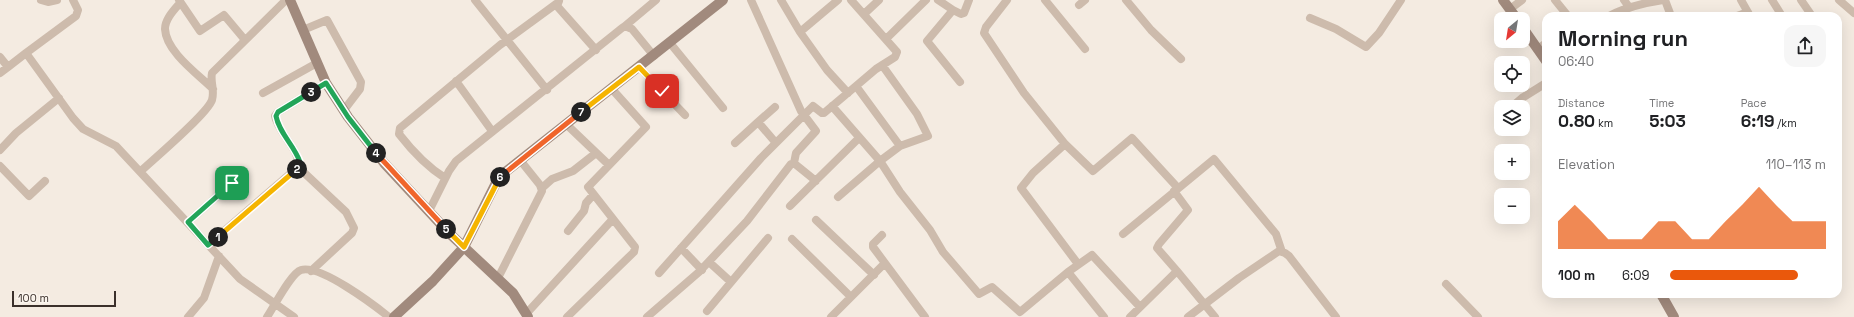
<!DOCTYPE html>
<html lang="en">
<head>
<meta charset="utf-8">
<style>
	body { margin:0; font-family:"Space Grotesk",sans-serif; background:#f6f6f6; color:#202124; height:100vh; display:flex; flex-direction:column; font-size:15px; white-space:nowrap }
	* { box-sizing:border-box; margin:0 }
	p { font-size:13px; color:#757577 }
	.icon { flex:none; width:22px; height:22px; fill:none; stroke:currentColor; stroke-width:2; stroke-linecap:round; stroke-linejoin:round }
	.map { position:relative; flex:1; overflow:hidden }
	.sheet { position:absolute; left:1542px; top:12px; width:300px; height:286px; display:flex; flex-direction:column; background:#fff; border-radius:12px; box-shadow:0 4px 16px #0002 }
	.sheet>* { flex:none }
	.needle { width:26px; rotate:210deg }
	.buttons { position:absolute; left:1494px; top:12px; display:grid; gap:8px }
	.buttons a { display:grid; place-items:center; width:36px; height:36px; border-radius:8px; background:#fff; box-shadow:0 4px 16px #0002; font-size:20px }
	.scale { position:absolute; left:12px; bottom:10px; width:104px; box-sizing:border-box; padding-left:4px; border:2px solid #3b302b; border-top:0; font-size:11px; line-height:14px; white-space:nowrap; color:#3b302b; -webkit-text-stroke:3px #fbf5ee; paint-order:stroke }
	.pin { position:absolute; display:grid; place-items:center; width:34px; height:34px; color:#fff; margin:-17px; border-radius:8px; box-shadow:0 2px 6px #0006 }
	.km { position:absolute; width:20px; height:20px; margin:-10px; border-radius:50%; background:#222; color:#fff; font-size:11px; line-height:20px; text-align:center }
	.round { display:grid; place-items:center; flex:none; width:42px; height:42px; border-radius:12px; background:#f6f6f6 }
	.headline { display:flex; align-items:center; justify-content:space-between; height:68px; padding:0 16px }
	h1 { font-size:22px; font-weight:600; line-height:30px }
	.metrics { display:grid; grid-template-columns:repeat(3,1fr); gap:6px; height:68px; padding:4px 16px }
	.metrics div { display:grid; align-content:center }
	.metrics b { font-size:17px; font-weight:600 }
	.metrics small { font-size:11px; font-weight:400 }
	.metrics p { font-size:11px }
	.chart { height:112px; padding:8px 16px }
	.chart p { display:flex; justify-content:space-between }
	.chart svg { width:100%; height:72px; margin-top:4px; fill:#ea580c; opacity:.7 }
	ul { padding:0 16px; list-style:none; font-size:13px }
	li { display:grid; grid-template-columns:64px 48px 1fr; align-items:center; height:30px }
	li i { height:10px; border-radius:5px; background:#ea580c }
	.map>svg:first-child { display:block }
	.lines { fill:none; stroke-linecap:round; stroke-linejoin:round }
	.street { stroke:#cdbbac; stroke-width:8 }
	.secondary { stroke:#a18a7d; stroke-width:10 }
	.split-1-casing { stroke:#fff; stroke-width:8 }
	.split-2-casing { stroke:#fff; stroke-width:8 }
	.split-3-casing { stroke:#fff; stroke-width:8 }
	.split-4-casing { stroke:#fff; stroke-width:8 }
	.split-5-casing { stroke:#fff; stroke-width:8 }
	.split-6-casing { stroke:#fff; stroke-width:8 }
	.split-7-casing { stroke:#fff; stroke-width:8 }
	.split-8-casing { stroke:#fff; stroke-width:8 }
	.split-1 { stroke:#22a559; stroke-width:5 }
	.split-2 { stroke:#f5b400; stroke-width:5 }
	.split-3 { stroke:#22a559; stroke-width:5 }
	.split-4 { stroke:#22a559; stroke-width:5 }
	.split-5 { stroke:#f0652b; stroke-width:5 }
	.split-6 { stroke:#f5b400; stroke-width:5 }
	.split-7 { stroke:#f0652b; stroke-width:5 }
	.split-8 { stroke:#f5b400; stroke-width:5 }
</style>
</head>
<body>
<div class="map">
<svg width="1854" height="317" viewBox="0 0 1854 317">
	<rect width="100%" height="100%" fill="#f4ebe1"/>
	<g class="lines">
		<path class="street" d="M41,0l7,2 9,-2
			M179,0l21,31 24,-16 21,25
			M475,0l72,90
			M751,0l50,111 15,20 -20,22 -2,10
			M781,0l19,32
			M838,0l-38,32 27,38 21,23
			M851,0l46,52 -2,5 -19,12 -20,17
			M938,0l15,10
			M1007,0l-21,27 -2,6 40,60 41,51 -32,29 -12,15 57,76
			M1045,0l40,49
			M1126,0l25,30 30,29
			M1555,0l13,16
			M1624,0l5,7
			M1665,0l6,16
			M1741,0l9,16
			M1772,0l10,16
			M1801,0l11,16
			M1839,0l15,13
			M559,1l-2,5 39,44
			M180,3c-6,7 -15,16 -15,26 1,23 34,46 48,60
			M1079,5l6,-5
			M1510,9l12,-9
			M864,14l15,-14
			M1609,16c17,-9 34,-13 54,-16
			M1737,16l11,-4
			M1310,18l26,11 30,18 13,-14 22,-33
			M625,26l31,-26
			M303,30l24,-10 34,62 -1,7 -16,21
			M886,39l40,-39
			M670,43l53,65
			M1538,49l8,-6
			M26,53l50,-37 2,-6 -5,-10
			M0,57l8,10 18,-14 47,65 10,11 33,17 124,133 54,38
			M882,65l35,49 11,22 -28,10 -20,15 20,31 30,38 13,22 36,42 13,-7 28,25 48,-40 24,-17 48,52
			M639,67l46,48
			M0,73l8,-6
			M456,81l36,50
			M960,82l-33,-41 26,-31 8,4 3,-1 5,-13
			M263,93l54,-30
			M1515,104l7,-6 24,-15
			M832,106l48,55 -42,36
			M758,122l17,-15
			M566,124l43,41
			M735,143l23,-21 18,21
			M1065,144l28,27 39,-33 46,50
			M0,150l16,-17 43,-35
			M0,166l29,30 16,-15
			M298,167l48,45 8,16 -2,5 -41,38
			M141,171c13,-12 67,-58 71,-71 3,-10 -2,-18 0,-27l74,-73
			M445,178c-19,-12 -32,-26 -46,-44l1,-6 100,-83 56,-41
			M542,188l10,-9 21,-8 23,-18
			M1174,191l14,19 -29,34 -2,4 20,23
			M790,206l69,-68
			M429,211l20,-40 7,-10 166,-133 3,-2 7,3 22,27
			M816,220l58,55
			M188,222l44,-39
			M568,231l16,-20 2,-8 7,-8
			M1123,234l91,-75 62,75 6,18
			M882,235l-9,9v3l52,70
			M792,239l59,58
			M208,245l90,-78c4,-15 -20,-34 -23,-51l3,-4 48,-29
			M681,248l21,22
			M709,262l22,20
			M1068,272l36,45
			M659,273l102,-115 52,-52 9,7h2l32,-27 44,60
			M498,278l44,-87 -2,-6 -20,-25
			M1446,284l32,33
			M707,311l61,-73
			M526,314l86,-94
			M188,317l16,-19 15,-42
			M267,317c7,-10 24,-44 34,-47 19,-6 73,35 88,47
			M567,317l67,-65 1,-5 -47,-60 58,-60 -35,-39
			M647,317l52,-45 48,-51 44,-57h4l21,17
			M831,317l54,-54
			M1130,317l47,-46 38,46
			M1188,317l51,-39 40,-27 6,2 4,3 47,61"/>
		<path class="secondary" d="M290,0l36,83 22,34 36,46 65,70 64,60 15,24
			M1503,0l14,19
			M1523,28l23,33
			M1661,294l13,23
			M394,317l39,-36 31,-34 35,-70 224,-177"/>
	</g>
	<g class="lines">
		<defs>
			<path id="split-1" d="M218,237l-10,8 -20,-23 44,-39"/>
			<path id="split-2" d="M218,237l79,-68"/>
			<path id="split-3" d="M297,169l3,-7c-6,-17 -21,-29 -24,-46l2,-4 33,-20"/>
			<path id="split-4" d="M311,92l15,-9 22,34 28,36"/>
			<path id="split-5" d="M376,153l70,76"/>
			<path id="split-6" d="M446,229l18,18 36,-70"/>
			<path id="split-7" d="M500,177l81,-65"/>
			<path id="split-8" d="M581,112l58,-45 23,24"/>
		</defs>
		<use href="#split-1" class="split-1-casing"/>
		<use href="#split-2" class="split-2-casing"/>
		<use href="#split-3" class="split-3-casing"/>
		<use href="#split-4" class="split-4-casing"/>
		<use href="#split-5" class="split-5-casing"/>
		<use href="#split-6" class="split-6-casing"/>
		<use href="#split-7" class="split-7-casing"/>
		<use href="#split-8" class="split-8-casing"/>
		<use href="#split-1" class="split-1"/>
		<use href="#split-2" class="split-2"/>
		<use href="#split-3" class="split-3"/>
		<use href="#split-4" class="split-4"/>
		<use href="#split-5" class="split-5"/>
		<use href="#split-6" class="split-6"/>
		<use href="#split-7" class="split-7"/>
		<use href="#split-8" class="split-8"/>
	</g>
</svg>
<div class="buttons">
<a><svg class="needle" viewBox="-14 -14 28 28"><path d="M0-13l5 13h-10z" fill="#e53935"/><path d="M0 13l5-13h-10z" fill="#757577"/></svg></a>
<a><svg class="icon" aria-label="locate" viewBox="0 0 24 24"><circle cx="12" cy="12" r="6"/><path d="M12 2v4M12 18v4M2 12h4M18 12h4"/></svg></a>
<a><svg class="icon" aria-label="layers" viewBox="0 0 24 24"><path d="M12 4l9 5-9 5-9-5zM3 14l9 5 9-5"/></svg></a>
<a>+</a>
<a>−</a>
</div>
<div class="scale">100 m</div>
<div class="pin" style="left:232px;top:183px;background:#1e9e55"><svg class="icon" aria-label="arrive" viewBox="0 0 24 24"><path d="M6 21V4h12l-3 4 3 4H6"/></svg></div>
<div class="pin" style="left:662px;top:91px;background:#d93025"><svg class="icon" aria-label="check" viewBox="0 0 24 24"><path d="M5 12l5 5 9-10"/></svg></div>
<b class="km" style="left:218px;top:237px">1</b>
<b class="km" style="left:297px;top:169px">2</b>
<b class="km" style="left:311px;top:92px">3</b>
<b class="km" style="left:376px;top:153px">4</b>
<b class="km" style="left:446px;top:229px">5</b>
<b class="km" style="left:500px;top:177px">6</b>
<b class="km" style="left:581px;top:112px">7</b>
<section class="sheet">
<div class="headline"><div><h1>Morning run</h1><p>06:40</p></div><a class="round"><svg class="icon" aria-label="share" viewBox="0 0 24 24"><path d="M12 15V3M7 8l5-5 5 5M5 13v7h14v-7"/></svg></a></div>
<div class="metrics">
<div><p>Distance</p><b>0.80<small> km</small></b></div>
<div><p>Time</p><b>5:03</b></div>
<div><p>Pace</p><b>6:19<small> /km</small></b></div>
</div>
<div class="chart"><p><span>Elevation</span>110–113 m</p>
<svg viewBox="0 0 160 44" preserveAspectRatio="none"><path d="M0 44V27L10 17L20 27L30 38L40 38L50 38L60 27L70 27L80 38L90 38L100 27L110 17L120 6L130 17L140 27L150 27L160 27V44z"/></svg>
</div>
<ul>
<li><b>100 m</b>6:09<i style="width:82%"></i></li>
</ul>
</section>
</div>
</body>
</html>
